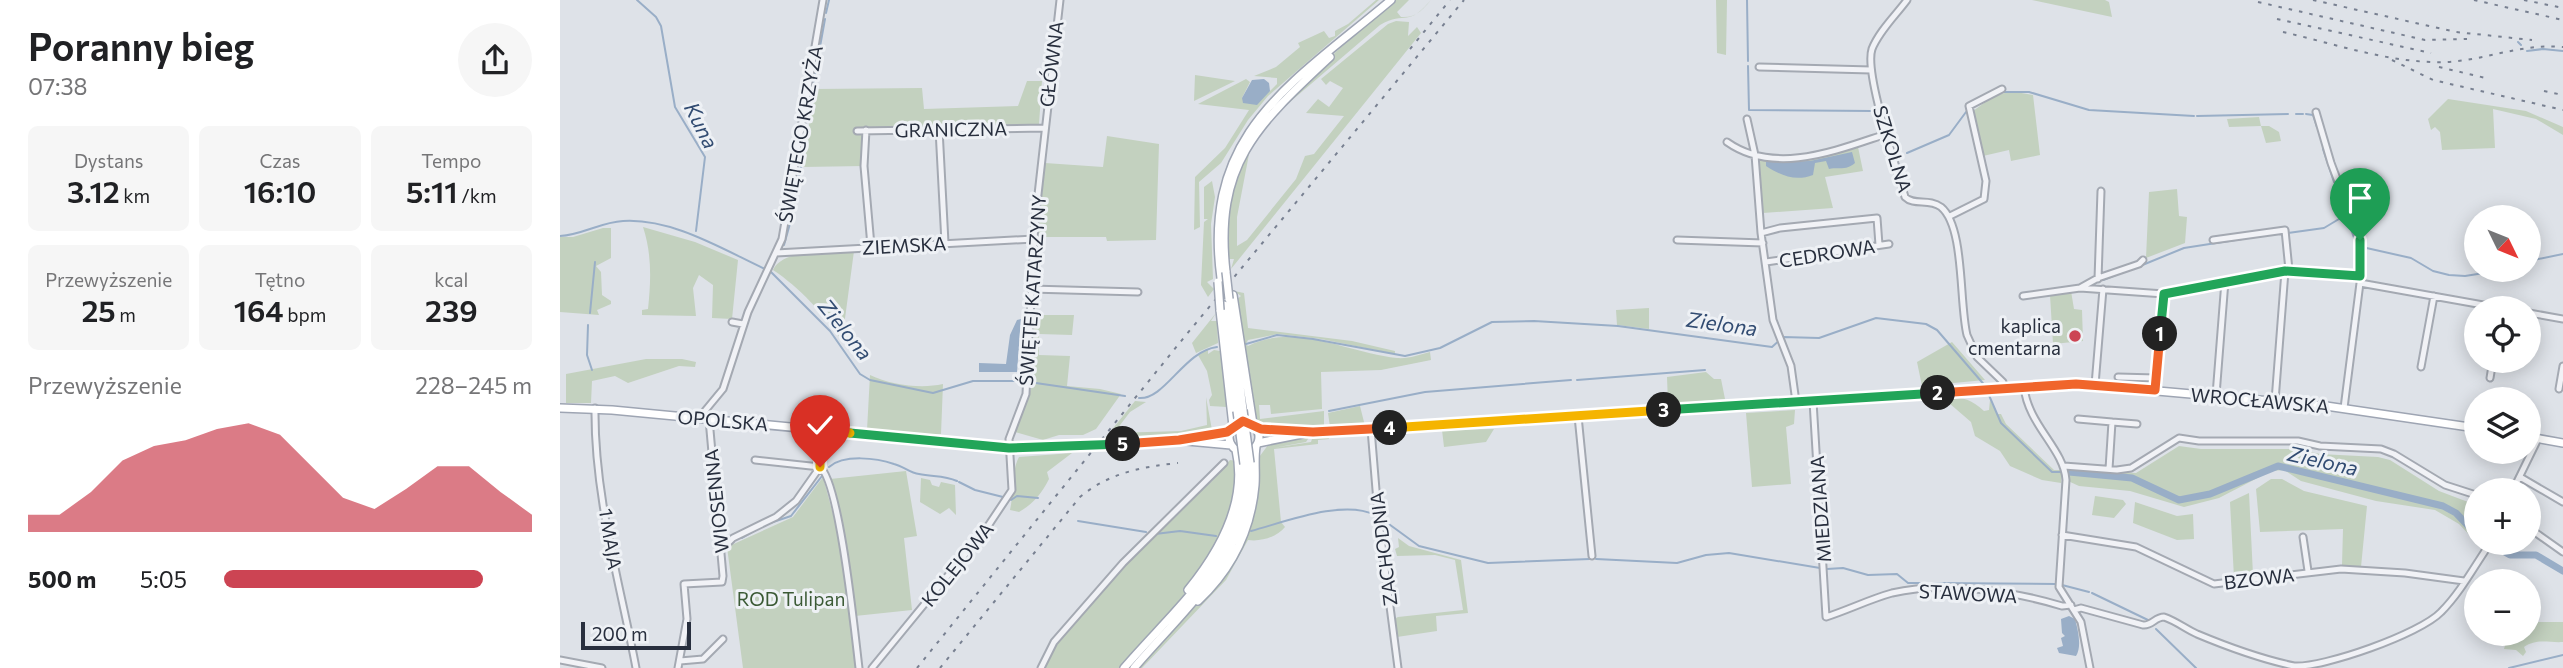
<!DOCTYPE html>
<html lang="pl">
<head>
<meta charset="utf-8">
<style>
	body { margin:0; font-family:Commissioner,sans-serif; background:#f6f6f6; color:#202124; height:100vh; display:flex; flex-direction:column; font-size:26px; white-space:nowrap }
	* { box-sizing:border-box; margin:0 }
	p { font-size:23px; color:#757577 }
	.icon { flex:none; width:38px; height:38px; fill:none; stroke:currentColor; stroke-width:2; stroke-linecap:round; stroke-linejoin:round }
	.map { position:relative; flex:1; overflow:hidden }
	.sheet { display:flex; flex-direction:column; background:#fff; width:560px }
	.sheet>* { flex:none }
	.needle { width:46px; rotate:133deg }
	.controls { position:absolute; left:1904px; top:205px; display:grid; gap:14px }
	.controls a { display:grid; place-items:center; width:77px; height:77px; border-radius:50%; background:#fff; box-shadow:0 4px 18px #0003; font-size:35px }
	.scale { position:absolute; left:21px; bottom:18px; width:110px; box-sizing:border-box; padding-left:7px; border:4px solid #282f3e; border-top:0; font-size:19px; line-height:24px; white-space:nowrap; color:#282f3e; -webkit-text-stroke:5px #eef1f5; paint-order:stroke }
	.pin { position:absolute; display:grid; place-items:center; width:60px; height:60px; color:#fff; margin:-72px -30px; border-radius:50% 50% 50% 0; rotate:-45deg; box-shadow:0 0 7px #0007 }
	.pin .icon { rotate:45deg }
	.km { position:absolute; width:35px; height:35px; margin:-18px; border-radius:50%; background:#222; color:#fff; font-size:19px; line-height:35px; text-align:center }
	.round { display:grid; place-items:center; flex:none; width:74px; height:74px; border-radius:37px; background:#f6f6f6 }
	.overview { display:flex; align-items:center; justify-content:space-between; height:119px; padding:0 28px }
	h1 { font-size:38px; font-weight:600; line-height:52px }
	.metrics { display:grid; grid-template-columns:repeat(3,1fr); gap:10px; height:119px; padding:7px 28px }
	.metrics div { display:grid; align-content:center; border-radius:10px; background:#f6f6f6; text-align:center }
	.metrics b { font-size:30px; font-weight:600 }
	.metrics small { font-size:19px; font-weight:400 }
	.metrics p { font-size:19px }
	.chart { height:196px; padding:14px 28px }
	.chart p { display:flex; justify-content:space-between }
	.chart svg { width:100%; height:126px; margin-top:7px; fill:#cc4453; opacity:.7 }
	ul { padding:0 28px; list-style:none; font-size:23px }
	li { display:grid; grid-template-columns:112px 84px 1fr; align-items:center; height:52px }
	li i { height:18px; border-radius:9px; background:#cc4453 }
	main { display:flex; flex:1; min-height:0 }
	.map>svg:first-child { display:block }
	.green { fill:#c3d1bf }
	.water { fill:#99aec7 }
	.lines { fill:none; stroke-linecap:round; stroke-linejoin:round }
	.stream { stroke:#99aec7; stroke-width:2 }
	.river { stroke:#99aec7; stroke-width:7 }
	.minor-casing { stroke:#a4a9b2; stroke-width:9 }
	.major-casing { stroke:#9ea5b3; stroke-width:10 }
	.minor { stroke:#f1f2f6; stroke-width:5 }
	.major { stroke:#fff; stroke-width:7 }
	.rail { stroke:#788091; stroke-width:2; stroke-dasharray:3.5 7; stroke-linecap:butt }
	.major-bridge-casing { stroke:#9ea5b3; stroke-width:10; stroke-linecap:butt }
	.major-bridge { stroke:#fff; stroke-width:7 }
	.split-1-casing { stroke:#fff; stroke-width:14 }
	.split-2-casing { stroke:#fff; stroke-width:14 }
	.split-3-casing { stroke:#fff; stroke-width:14 }
	.split-4-casing { stroke:#fff; stroke-width:14 }
	.split-5-casing { stroke:#fff; stroke-width:14 }
	.split-6-casing { stroke:#fff; stroke-width:14 }
	.split-7-casing { stroke:#fff; stroke-width:14 }
	.split-1 { stroke:#22a559; stroke-width:9 }
	.split-2 { stroke:#f0652b; stroke-width:9 }
	.split-3 { stroke:#22a559; stroke-width:9 }
	.split-4 { stroke:#f5b400; stroke-width:9 }
	.split-5 { stroke:#f0652b; stroke-width:9 }
	.split-6 { stroke:#22a559; stroke-width:9 }
	.split-7 { stroke:#f5b400; stroke-width:9 }
	.poi-dot { fill:#cc4453; stroke:#eef1f5; stroke-width:2.5 }
	.labels { text-anchor:middle; dominant-baseline:central; stroke-width:6; stroke-linejoin:round; paint-order:stroke }
	.street-label { font-size:19px; fill:#282f3e; stroke:#eef1f5 }
	.poi-label { font-size:19px; fill:#282f3e; stroke:#eef1f5; text-anchor:end }
	.park-label { font-size:19px; fill:#3b5a35; stroke:#eef1f5 }
	.water-label { font-size:21px; font-style:italic; fill:#324c72; stroke:#eef1f5 }
</style>
</head>
<body>
<main>
<section class="sheet">
<div class="overview"><div><h1>Poranny bieg</h1><p>07:38</p></div><a class="round"><svg class="icon" aria-label="share" viewBox="0 0 24 24"><path d="M12 15V3M7 8l5-5 5 5M5 13v7h14v-7"/></svg></a></div>
<div class="metrics">
<div><p>Dystans</p><b>3.12<small> km</small></b></div>
<div><p>Czas</p><b>16:10</b></div>
<div><p>Tempo</p><b>5:11<small> /km</small></b></div>
</div>
<div class="metrics">
<div><p>Przewyższenie</p><b>25<small> m</small></b></div>
<div><p>Tętno</p><b>164<small> bpm</small></b></div>
<div><p>kcal</p><b>239</b></div>
</div>
<div class="chart"><p><span>Przewyższenie</span>228–245 m</p>
<svg viewBox="0 0 160 44" preserveAspectRatio="none"><path d="M0 44V38L10 38L20 30L30 19L40 14L50 12L60 8L70 6L80 10L90 21L100 32L110 36L120 29L130 21L140 21L150 30L160 38V44z"/></svg>
</div>
<ul>
<li><b>500 m</b>5:05<i style="width:84%"></i></li>
</ul>
</section>
<div class="map">
<svg width="2003" height="668" viewBox="0 0 2003 668">
	<rect width="100%" height="100%" fill="#dee2e8"/>
	<path class="green" d="M816,0h3l-111,96 -20,24 -27,43 -22,19 1,45 -6,3 1,-53 30,-29 24,-38 -51,-6 48,-25 4,3 -8,16 28,-7 7,-7v-6l-23,-2 22,-9 24,-20 -2,-4 26,-12 5,7 6,-2v-5l13,-7z
		M836,0h13l-12,12 4,5c16,1 20,-7 30,-17 -23,28 -25,10 -51,25l-103,88 -27,36 -13,68v29l10,-6 49,-61 9,-23 9,-2 30,-38 -38,-3 12,-14 11,8 14,-19 -13,-7 -4,4 -5,-6 67,-55 8,-3 13,1 -1,14 9,-9 4,6 -190,236 3,-10h-5c-4,-53 9,-108 46,-148 12,-13 29,-22 40,-36 20,-26 54,-52 81,-75z
		M1156,0h11l-1,55 -9,-2z
		M1472,0h73l4,2 3,15z
		M635,75l40,6 -41,20z
		M467,81h15l-3,43 -179,5 3,4 1,33 -62,1 13,-78 107,-1 2,21 94,-3z
		M1450,91l23,4 7,60 -29,6 -2,-11 -26,6 -10,-45 18,-13z
		M1888,99l78,12 37,16v8l-27,-16 -43,-10 2,39 -53,2 -2,-18 -5,-5 -4,3 -3,-11z
		M1699,117l2,9h8l10,6 2,9 -15,2 -5,-17 -32,1 -2,-8z
		M547,136l52,8 -3,96 -49,1 -1,-4h-68l7,-74 58,4z
		M1298,147l5,24 -38,6 8,31 -70,5 -5,-53 55,-1z
		M652,181l3,16 -4,27 2,55 -6,3 7,7 -6,8 -7,-12 3,-63 4,-3h-4v-32z
		M1617,189l2,27 8,1 -2,26 -39,15 3,-66z
		M83,227l52,15 43,18 -6,59 -20,-1 1,-33 -14,-10 -6,13 3,28 -54,-1v-5l6,-1c3,-28 4,-55 -5,-82z
		M43,228h8v30l-15,8 5,6 1,23 9,6v3l-14,6 2,5 -39,-3v-75h13z
		M294,251l-12,90c-17,-26 -43,-54 -69,-71 10,-22 59,-18 81,-19z
		M674,291l10,2 4,35 104,13 43,10v3l-74,-15 -43,-5 -30,6 -2,4 2,2c46,-24 101,7 149,12 11,1 22,-3 33,-6l1,8 -50,10 -60,2 1,37 -51,5 -1,-9h-11l1,14 64,-8v17l-64,-1 -6,-5 -18,-122 5,-4z
		M1511,291l3,18 8,1 1,31 -30,3 -3,-49z
		M1089,308v21l-32,-4 -1,-15z
		M656,313l-5,8h6l1,22 -22,10 -4,-10z
		M474,315h40l-2,20 -33,-1v21l31,1 -3,30 33,3 21,5 -25,35 -13,6h-24l-16,5 -28,-8 16,-43 2,-41 6,-5 -6,-7z
		M1392,342l33,38 -63,6 -5,-24z
		M648,349v5l6,-4 6,1 7,56 -17,-1 -1,-6 3,-5 -5,-24 -9,-16z
		M86,359h36l14,3 -1,5 -16,-1 -51,17 -13,-7 -23,5 -1,22h-25v-29z
		M1146,372l8,7h7l4,20 -57,5 -1,-27z
		M310,375c21,10 51,14 73,9l-2,50 -21,1 -53,-5z
		M646,397l6,33 -45,9 -65,3 33,-41 11,1 -16,10 -16,21 67,-2 26,-6z
		M1382,397c18,-1 29,2 42,14l5,-1 1,-10 7,14h4l5,10 48,46h8l-1,13 -19,-3 -32,-14 -10,-15 -25,-15 -4,-14z
		M800,406l5,20 -35,1 -2,-14z
		M1235,410l-1,14 -8,3 5,57 -39,3 -6,-74z
		M934,429l-8,13 -42,5 -2,-17z
		M768,435l1,4 -11,1v4l-44,5 7,73 4,5c-8,10 -24,15 -37,13l-22,40 -84,88h-4l79,-85 19,-26 21,-97 11,-15 42,-9 -4,6 -33,6 38,-6 2,-6z
		M1619,446l22,3h96l23,5 58,3 12,3 49,31 37,14v37l-17,-18 -24,-14 -59,-9 -75,-20 -17,-11 -13,1 -52,27 -35,9 -54,-16 -51,-5 -11,-5 1,-12 67,4z
		M512,453l-25,19 2,7c-7,14 -16,25 -30,33l-9,-2c4,-16 1,-39 9,-53z
		M670,460l6,1c0,19 -1,41 -7,59 -19,54 -72,104 -108,148h-76l14,-28 93,-104 60,-55z
		M346,471l11,65 -13,2 8,72 -57,6 -25,-137z
		M263,477l14,52 20,139h-114l-16,-121 66,-30z
		M361,478l9,2 2,5 7,2 2,-5 14,3 1,30 -7,-7 -9,6 -20,-12z
		M1711,479h11l22,12 63,15 -6,61 -19,-2 1,-36 -83,3 -4,-43z
		M1689,493l4,82 -19,3 -4,-76z
		M1535,496l28,4 3,4 -12,14 -22,-3z
		M1575,502l42,14 16,-2 1,25 -17,1 -44,-17z
		M838,538l11,8 52,14 7,53 -32,3 1,15 -40,6 -3,-18 4,-2 65,-7 -8,-50 -20,-5 -38,1 -2,-7 4,-2z
		M1969,622h34v20c-14,1 -26,-4 -39,5l2,5 -3,4 -7,-6 -12,-1 3,-11 -7,-4h29z"/>
	<path class="water" d="M704,79l5,4 1,8 -13,14 -14,-2 -1,-5 10,-18z
		M1292,152l3,11c-9,8 -17,4 -26,6l-3,-8 -11,2 -2,12c-18,7 -33,0 -47,-9v-4l44,-1z
		M461,319l-4,53h-38v-9l27,1 4,-29 7,-15z
		M1509,616l6,3c3,11 7,28 1,37l-17,-3 -2,-5 6,-2 -2,-8 4,-2 -3,-3 -1,-14z"/>
	<g class="lines">
		<path class="stream" d="M77,0l19,17 5,9 14,81 30,50 -9,74
			M1187,0l1,61
			M266,13l3,-13
			M1958,42l3,3
			M1967,51l16,-2 20,2
			M1188,66l1,44 123,1
			M252,91l13,-72
			M1443,92h26l60,18 105,6
			M1736,114h7
			M1746,114l7,1 4,12
			M1637,116l91,-2
			M248,118l3,-22
			M1763,149l11,33
			M1347,153l42,-18 17,-23
			M1775,185l22,61
			M232,215l9,-49
			M1728,233l36,-5 15,-9
			M0,236c22,-1 41,-14 63,-15 49,-3 99,28 142,48
			M224,245l7,-25
			M1802,247l49,11 22,13 16,4 16,1 38,-6
			M1969,261l34,-7
			M1580,266l44,-18 58,-9
			M210,271l60,60 30,43 10,6 63,13 40,-12h51
			M1543,280l28,-11
			M30,313l5,-51
			M28,325l-1,30 5,15
			M686,344l31,-9 36,4 92,17 35,-8 52,-26 42,-1 84,5 154,21 11,-10 36,1 57,-20 50,6 11,6 50,58
			M1017,380l128,-10
			M469,382l96,14
			M1428,393l13,30 51,49h17
			M579,398c26,2 45,-47 78,-51
			M769,411l96,-19 146,-12
			M269,467c15,-13 48,-9 65,-3 9,2 16,9 25,10 14,3 25,1 38,7
			M399,482l16,8 28,7
			M451,500l6,-4 21,2
			M822,519l37,27 69,17 102,-4
			M518,521l68,11
			M204,525l27,-9 31,-40
			M1911,529l5,-5
			M691,531c34,-9 92,-32 124,-16
			M595,534l25,-3 36,5
			M182,538l14,-8
			M1036,559l81,4 29,-8 23,-2 91,15
			M1267,569l16,-1 25,7 29,-1 11,9h19
			M1373,583l123,1
			M1502,585l27,7
			M1532,593l58,28
			M1596,629l40,39
			M1949,668l54,-13"/>
		<path class="river" d="M1509,472l63,6 47,22 31,-6 68,-28 165,40 13,7 20,21
			M1927,542l23,13h26l27,16"/>
		<defs>
			<path id="minor" d="M1347,0c-11,15 -28,31 -35,49 -8,24 25,119 33,148 9,9 24,1 36,10 24,20 18,96 26,128l10,22 26,25 1,7
				M1199,67l112,3
				M1756,112l15,51 29,77v43l-16,125
				M1187,119l8,36 6,78 12,87 18,46 5,36
				M379,129l6,114
				M306,130l-2,36 7,80
				M297,131l187,-3
				M1167,142c48,34 110,8 159,-8
				M1390,216l34,-17 2,-18 -17,-75 33,-17
				M1201,233l19,-5 97,-10 2,27
				M1117,240l86,3
				M1653,240l72,-10 4,40
				M216,253l258,-14
				M1206,262l123,-18
				M1538,279l3,-88
				M1800,283l140,25
				M1520,288l84,6 121,-23 75,5
				M471,289l107,3
				M1463,296l57,-8 18,-10 41,-14 4,-4
				M1969,313l34,6
				M172,322l11,2
				M1861,367l13,-71
				M1558,377l38,1
				M1930,378l3,-18
				M1535,385l8,-96
				M1464,387c4,38 40,62 42,93l-7,107 22,35 9,46
				M1999,389l4,-23
				M1595,390l9,-96
				M1656,395l9,-114
				M1253,401l13,216c22,-7 44,-18 66,-24 51,-12 121,-2 170,13l9,-1
				M1715,401l10,-130
				M35,408c-1,88 25,175 41,260
				M1018,416l14,140
				M143,419l1,-7 19,-23 25,-77 34,-73 41,-239
				M1518,419l34,3
				M811,429l7,85 20,154
				M195,460l65,7
				M1504,466l53,4 14,-2 48,-30 20,3h99l22,5 61,3 13,5 51,31 31,10
				M260,467c20,15 35,169 39,201
				M1549,469l3,-47 25,2
				M1960,477l43,25
				M1953,490l25,-51
				M1969,528l34,24
				M1502,535l74,12 78,37 127,-15 64,4 59,8
				M1743,537l5,34
				M162,549l11,-11 43,-21 20,-16 24,-34v-37
				M1514,610l7,-2 62,17c9,1 12,-8 21,-8 12,4 22,12 33,17 31,13 64,25 97,32 29,2 126,-32 147,-54 20,-20 34,-47 50,-70
				M0,660l42,8
				M120,661l23,-2 20,-20
				M118,668l9,-49 -3,-35 38,-2 1,-6 -14,-157
				M312,668l114,-139 26,-39 -3,-51 17,-45 9,-173 25,-221
				M481,668l13,-26 69,-79 101,-100"/>
			<path id="major" d="M666,272c-12,-108 31,-147 104,-215
				M661,278c-20,-146 72,-195 170,-278
				M673,295l20,129
				M670,303l13,107
				M664,305l13,106
				M660,310l13,116
				M0,408l52,2 397,38 74,-1
				M669 437a15 15 0 1 1 30 0a15 15 0 1 1-30 0Z
				M696,427l57,5 64,-3 702,-45 247,22 150,22
				M1969,437l34,6
				M627,441l44,4
				M698,443l44,-9
				M539,445l80,-4 51,-10
				M628,590c31,-38 60,-88 48,-140
				M638,601c33,-31 53,-71 57,-116 1,-12 -1,-26 1,-38
				M564,668c55,-64 120,-113 120,-204
				M574,668c55,-64 117,-113 116,-205"/>
		</defs>
		<use href="#minor" class="minor-casing"/>
		<use href="#major" class="major-casing"/>
		<use href="#minor" class="minor"/>
		<use href="#major" class="major"/>
		<path class="rail" d="M1753,0l143,32 76,8
			M1914,0l89,20
			M1964,0l39,8
			M1698,2l167,38 42,-1
			M1717,19l154,34
			M1723,32c53,12 109,32 163,30 41,-2 76,-19 117,-15
			M850,49l40,-49
			M1832,60l41,20 130,30
			M1879,67l51,12
			M1984,91l19,4
			M357,668l269,-333 278,-335
			M380,668l140,-171c29,-24 61,-30 98,-34"/>
		<defs>
			<path id="major-bridge" d="M666,272l3,27
				M658,282l2,28
				M683,410l7,53
				M677,411l7,53
				M523,447l16,-2"/>
		</defs>
		<use href="#major-bridge" class="major-bridge-casing"/>
		<use href="#major-bridge" class="major-bridge"/>
	</g>
	<g class="lines">
		<defs>
			<path id="split-1" d="M1600,334l4,-40 121,-23 75,5v-36"/>
			<path id="split-2" d="M1378,393l138,-9 79,6 5,-56"/>
			<path id="split-3" d="M1104,410l274,-17"/>
			<path id="split-4" d="M830,428l274,-18"/>
			<path id="split-5" d="M563,444l56,-4 48,-8 16,-11 18,8 52,3 77,-4"/>
			<path id="split-6" d="M290,433l159,15 114,-4"/>
			<path id="split-7" d="M260,467v-37l30,3"/>
		</defs>
		<use href="#split-1" class="split-1-casing"/>
		<use href="#split-2" class="split-2-casing"/>
		<use href="#split-3" class="split-3-casing"/>
		<use href="#split-4" class="split-4-casing"/>
		<use href="#split-5" class="split-5-casing"/>
		<use href="#split-6" class="split-6-casing"/>
		<use href="#split-7" class="split-7-casing"/>
		<use href="#split-1" class="split-1"/>
		<use href="#split-2" class="split-2"/>
		<use href="#split-3" class="split-3"/>
		<use href="#split-4" class="split-4"/>
		<use href="#split-5" class="split-5"/>
		<use href="#split-6" class="split-6"/>
		<use href="#split-7" class="split-7"/>
	</g>
	<circle class="poi-dot" cx="1515" cy="336" r="7"/>
	<g class="labels">
		<g class="street-label">
			<text transform="translate(491 64) rotate(-83)">GŁÓWNA</text>
			<text transform="translate(391 129) rotate(-1)">GRANICZNA</text>
			<text transform="translate(240 134) rotate(-80)">ŚWIĘTEGO KRZYŻA</text>
			<text transform="translate(1333 149) rotate(73)">SZKOLNA</text>
			<text transform="translate(344 245) rotate(-3)">ZIEMSKA</text>
			<text transform="translate(1267 253) rotate(-9)">CEDROWA</text>
			<text transform="translate(472 290) rotate(-86)">ŚWIĘTEJ KATARZYNY</text>
			<text transform="translate(1700 400) rotate(5)">WROCŁAWSKA</text>
			<text transform="translate(163 420) rotate(5)">OPOLSKA</text>
			<text transform="translate(156 501) rotate(-96)">WIOSENNA</text>
			<text transform="translate(1260 509) rotate(-94)">MIEDZIANA</text>
			<text transform="translate(51 539) rotate(81)">1 MAJA</text>
			<text transform="translate(823 549) rotate(-97)">ZACHODNIA</text>
			<text transform="translate(397 564) rotate(-51)">KOLEJOWA</text>
			<text transform="translate(1699 578) rotate(-7)">BZOWA</text>
			<text transform="translate(1408 593) rotate(3)">STAWOWA</text>
		</g>
		<g class="poi-label">
			<text x="1501" y="325">kaplica<tspan x="1501" dy="22">cmentarna</tspan></text>
		</g>
		<g class="park-label">
			<text x="231" y="598">ROD Tulipan</text>
		</g>
		<g class="water-label">
			<text transform="translate(142 125) rotate(63)">Kuna</text>
			<text transform="translate(1162 323) rotate(8)">Zielona</text>
			<text transform="translate(286 329) rotate(51)">Zielona</text>
			<text transform="translate(1763 460) rotate(13)">Zielona</text>
		</g>
	</g>
</svg>
<div class="controls">
<a><svg class="needle" viewBox="-14 -14 28 28"><path d="M0-13l5 13h-10z" fill="#e53935"/><path d="M0 13l5-13h-10z" fill="#757577"/></svg></a>
<a><svg class="icon" aria-label="locate" viewBox="0 0 24 24"><circle cx="12" cy="12" r="6"/><path d="M12 2v4M12 18v4M2 12h4M18 12h4"/></svg></a>
<a><svg class="icon" aria-label="layers" viewBox="0 0 24 24"><path d="M12 4l9 5-9 5-9-5zM3 14l9 5 9-5"/></svg></a>
<a>+</a>
<a>−</a>
</div>
<div class="scale">200 m</div>
<div class="pin" style="left:1800px;top:240px;background:#1e9e55"><svg class="icon" aria-label="arrive" viewBox="0 0 24 24"><path d="M6 21V4h12l-3 4 3 4H6"/></svg></div>
<div class="pin" style="left:260px;top:467px;background:#d93025"><svg class="icon" aria-label="check" viewBox="0 0 24 24"><path d="M5 12l5 5 9-10"/></svg></div>
<b class="km" style="left:1600px;top:334px">1</b>
<b class="km" style="left:1378px;top:393px">2</b>
<b class="km" style="left:1104px;top:410px">3</b>
<b class="km" style="left:830px;top:428px">4</b>
<b class="km" style="left:563px;top:444px">5</b>
</div>
</main>
</body>
</html>
